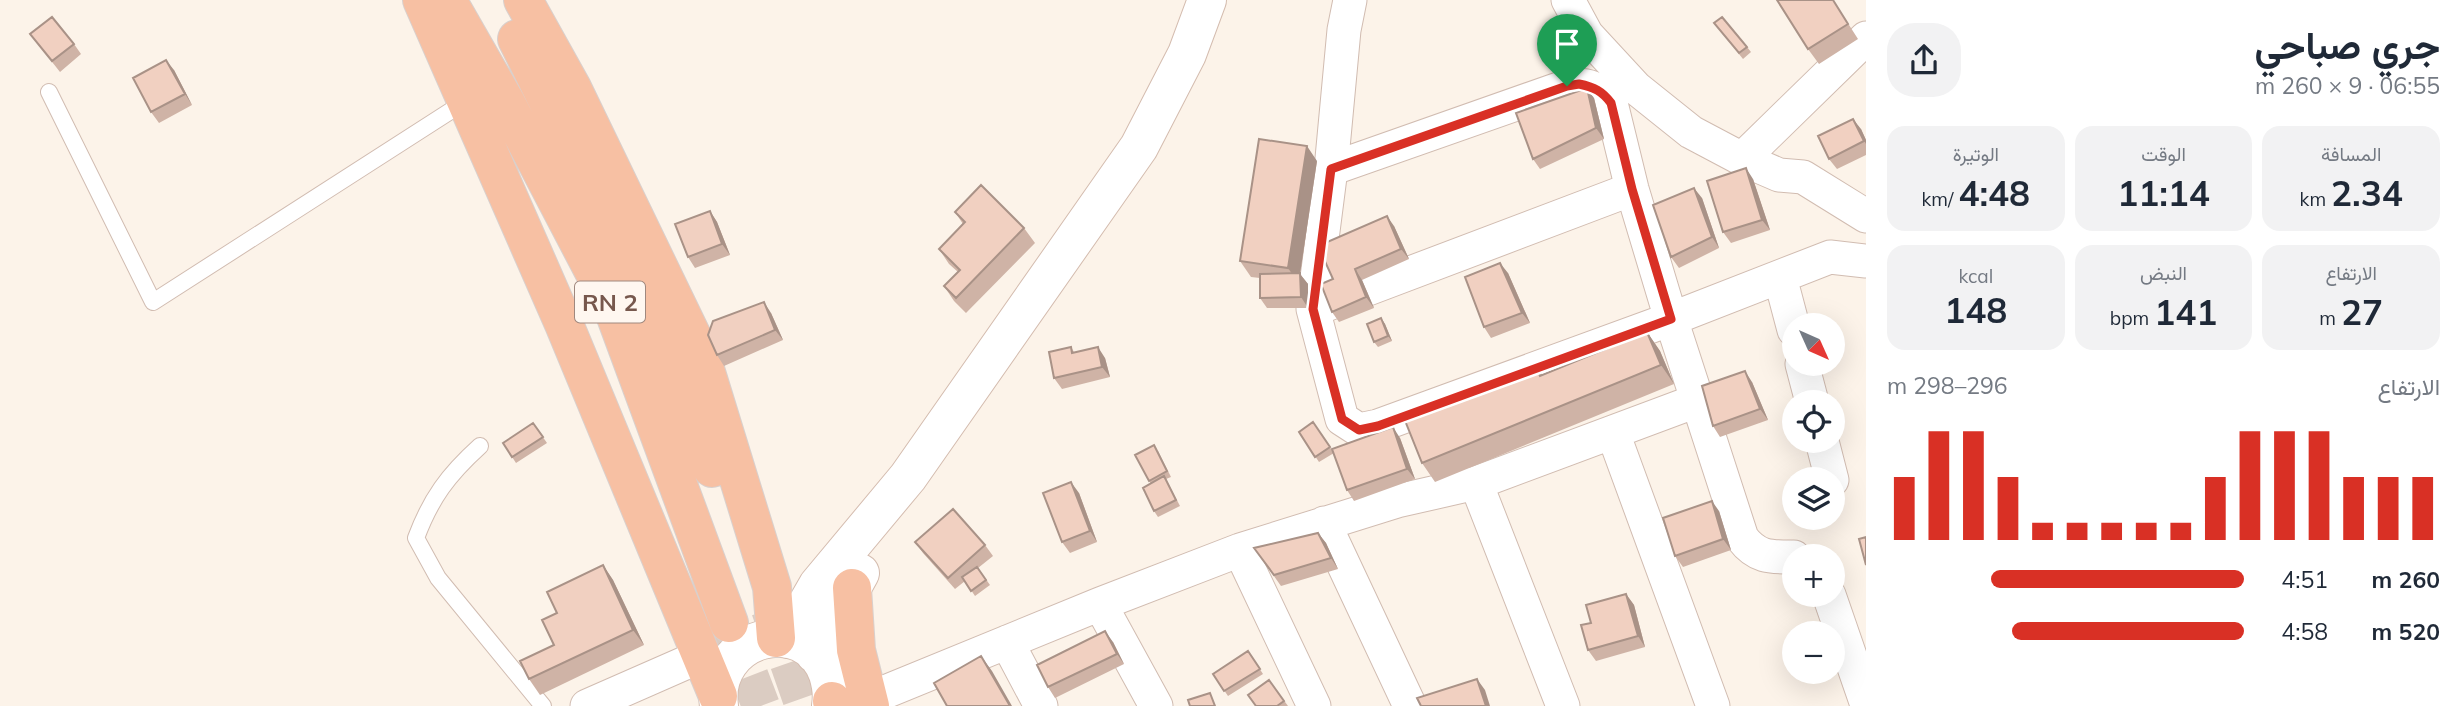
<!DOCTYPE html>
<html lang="ar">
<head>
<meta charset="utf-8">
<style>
	body { margin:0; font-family:Mulish,Vazirmatn,sans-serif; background:#f2f2f3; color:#1f2937; direction:rtl; height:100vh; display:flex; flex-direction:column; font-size:26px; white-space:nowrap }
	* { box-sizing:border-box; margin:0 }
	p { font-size:23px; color:#747a83 }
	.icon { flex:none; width:38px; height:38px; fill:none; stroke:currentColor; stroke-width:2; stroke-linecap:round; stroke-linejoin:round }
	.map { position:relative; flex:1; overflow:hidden; direction:ltr }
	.drawer { display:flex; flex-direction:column; background:#fff; width:595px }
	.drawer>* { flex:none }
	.needle { width:46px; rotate:135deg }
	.tools { position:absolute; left:1782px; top:313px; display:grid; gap:14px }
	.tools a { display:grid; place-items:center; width:63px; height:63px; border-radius:50%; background:#fff; box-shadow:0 7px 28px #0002; font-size:35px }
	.pin { position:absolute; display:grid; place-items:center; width:60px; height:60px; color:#fff; margin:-72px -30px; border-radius:50% 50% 50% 0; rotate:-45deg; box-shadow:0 0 7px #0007 }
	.pin .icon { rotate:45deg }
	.round { display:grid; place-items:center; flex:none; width:74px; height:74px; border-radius:28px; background:#f2f2f3 }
	.overview { display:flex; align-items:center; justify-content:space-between; height:119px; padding:0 21px }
	h1 { font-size:38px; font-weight:700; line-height:52px }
	.figures { display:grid; grid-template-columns:repeat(3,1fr); gap:10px; height:119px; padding:7px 21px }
	.figures div { display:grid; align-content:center; border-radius:18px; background:#f2f2f3; text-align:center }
	.figures b { font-size:35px; font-weight:700 }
	.figures small { font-size:19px; font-weight:400 }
	.figures p { font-size:19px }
	.chart { height:196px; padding:14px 21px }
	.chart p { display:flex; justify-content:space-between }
	.chart svg { width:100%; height:126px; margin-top:7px; stroke:#d93025; stroke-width:6 }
	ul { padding:0 21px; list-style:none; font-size:23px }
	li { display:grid; grid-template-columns:112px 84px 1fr; align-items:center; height:52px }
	li i { height:18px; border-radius:9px; background:#d93025 }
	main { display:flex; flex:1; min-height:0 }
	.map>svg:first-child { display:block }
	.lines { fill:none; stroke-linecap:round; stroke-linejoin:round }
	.trunk-tunnel { stroke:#dbccc2; stroke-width:38; stroke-dasharray:38 19; stroke-linecap:butt }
	.service-casing { stroke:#d1bcb1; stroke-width:18 }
	.minor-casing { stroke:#d1bcb1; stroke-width:35 }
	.secondary-casing { stroke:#d4bcaf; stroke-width:40 }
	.trunk-casing { stroke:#d9d0cd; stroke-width:40 }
	.service { stroke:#fff; stroke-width:16 }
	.minor { stroke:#fff; stroke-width:33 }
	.secondary { stroke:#fff; stroke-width:38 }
	.trunk { stroke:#f7c0a3; stroke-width:38 }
	.wall { fill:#cfb3a6 }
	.shaded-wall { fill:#a99287 }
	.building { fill:#f1d0c1; stroke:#a99287; stroke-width:2 }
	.route-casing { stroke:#fff; stroke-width:14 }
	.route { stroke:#d93025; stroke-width:9 }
	.labels { text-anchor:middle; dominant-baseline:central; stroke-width:5; stroke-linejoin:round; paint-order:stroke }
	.shield { fill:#fff7f0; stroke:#a0887e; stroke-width:2 }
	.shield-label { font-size:24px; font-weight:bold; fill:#77584d }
</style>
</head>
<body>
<main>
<section class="drawer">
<div class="overview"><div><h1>جري صباحي</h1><p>06:55 · 9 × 260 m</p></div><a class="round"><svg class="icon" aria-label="share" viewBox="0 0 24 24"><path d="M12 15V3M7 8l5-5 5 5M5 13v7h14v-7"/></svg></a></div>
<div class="figures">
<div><p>المسافة</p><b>2.34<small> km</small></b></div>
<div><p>الوقت</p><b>11:14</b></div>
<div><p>الوتيرة</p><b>4:48<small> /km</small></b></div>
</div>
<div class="figures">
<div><p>الارتفاع</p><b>27<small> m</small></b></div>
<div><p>النبض</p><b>141<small> bpm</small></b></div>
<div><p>kcal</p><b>148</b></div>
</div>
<div class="chart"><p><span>الارتفاع</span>296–298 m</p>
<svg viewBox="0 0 160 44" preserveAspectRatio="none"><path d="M5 44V22M15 44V6M25 44V6M35 44V22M45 44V38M55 44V38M65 44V38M75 44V38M85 44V38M95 44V22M105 44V6M115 44V6M125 44V6M135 44V22M145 44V22M155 44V22"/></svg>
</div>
<ul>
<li><b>260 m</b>4:51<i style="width:71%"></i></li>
<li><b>520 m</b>4:58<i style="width:65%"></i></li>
</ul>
</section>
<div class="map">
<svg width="1866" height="706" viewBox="0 0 1866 706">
	<rect width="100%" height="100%" fill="#fcf3e9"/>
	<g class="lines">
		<path class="trunk-tunnel" d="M770,609l34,97
			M729,623l32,83"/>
		<defs>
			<path id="service" d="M49,92l104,210 313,-201
				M480,446c-32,29 -49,52 -64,92l22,40 105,128"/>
			<path id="minor" d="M1350,0l-6,30 -13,139 -18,140 29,110 17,11 19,-4 293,-107 159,-62 36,4
				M1568,0l19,35 49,53 55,44 51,27 37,16 24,2 63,39
				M1742,159l124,-121
				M1331,169l236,-83c20,-3 31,1 44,17l21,86 39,130 71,219c15,20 29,19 52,19
				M1780,277l14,53
				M1323,306l309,-117
				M1802,364l10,38
				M1613,433l100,273
				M1822,441l10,39
				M1476,483l87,223
				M1324,523l86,183
				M1240,550l74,156
				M1829,595l37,107
				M1100,604l56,102
				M1007,642l34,64
				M868,699l232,-95 140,-54 157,-49 79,-18 220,-82
				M587,706l114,-50"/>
			<path id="secondary" d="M787,639l31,-54 90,-108 231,-330 48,-93 20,-54
				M815,654l45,-81
				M719,706c-9,-69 86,-96 109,-32 3,10 5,21 3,32"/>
			<path id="trunk" d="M422,0l142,324 154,372
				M447,0l59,103 106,203 117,317
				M523,0l49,88 128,265 72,234 4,51
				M517,39l108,217 87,212
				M852,588l4,62 14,56
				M832,701l2,5"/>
		</defs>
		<use href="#service" class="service-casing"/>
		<use href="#minor" class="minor-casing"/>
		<use href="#secondary" class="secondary-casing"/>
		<use href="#trunk" class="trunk-casing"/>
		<use href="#service" class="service"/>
		<use href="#minor" class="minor"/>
		<use href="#secondary" class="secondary"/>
		<use href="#trunk" class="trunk"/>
	</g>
	<path class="wall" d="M1833,0l25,39 -39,25 -11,-15z
		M1714,23l33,24 4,5 -8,7z
		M30,34l44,10 7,10 -21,18z
		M174,70l18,35 -33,18 -8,-11z
		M1594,98l10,41 -64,30 -7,-10z
		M1861,129l5,11v15l-29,14 -8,-10z
		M1317,161l-17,113 8,10v24h-41l-7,-10v-20l-9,-1 -11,-16z
		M1753,179l17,51 -39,13 -8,-11z
		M1702,198l17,50 -40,20 -8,-11z
		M710,211l7,11 13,33 -35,13 -7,-11z
		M955,212l69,16 11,15 -69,70 -12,-12 -10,-15 14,-14 -9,-8 -10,-15 24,-25z
		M1394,226l15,33 -47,21 12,28 -35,14 -7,-10 1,-33z
		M1508,273l22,50 -39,15 -7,-11z
		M771,313l12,27 -59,26 -7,-11z
		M1381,318l4,6 7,17 -14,6 -4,-5z
		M1647,332l13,19 14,33 -239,98 -13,-19 113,-99 8,11z
		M1071,347l3,5 31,6 5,19 -48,12 -8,-11z
		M1752,382l16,38 -48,17 -7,-11z
		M1313,422l20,30 67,-14 15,41 -61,22 -7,-11 -13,-37 -15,9 -20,-30z
		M533,423l14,20 -31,20 -13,-20z
		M1158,451l13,26 -5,2 14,27 -22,11 -4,-6 -3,-27 -2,-3z
		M1079,493l18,49 -27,11 -8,-11z
		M1719,511l12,39 -48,17 -8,-11z
		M1318,533l8,10 12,26 -57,17 -27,-38z
		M915,542l70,3 8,11 -15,12 12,17 -15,11 -10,-15 -10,8 -32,-36z
		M603,565l10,15 31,65 -104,50 -11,-16 25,-34 3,-32z
		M1626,594l8,11 11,42 -49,14 -8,-11 3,-27z
		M1113,642l11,22 -69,34 -7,-11z
		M1248,651l15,23 -35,22 -15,-22z
		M1269,680l19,26h-32z"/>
	<path class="shaded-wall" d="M166,60l8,10 18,35 -7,-11z
		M1587,88l7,10 10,41 -8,-11z
		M1853,119l8,10 5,11v4z
		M1307,146l10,15 -17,113 8,10v24l-7,-11 -2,-13 -11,-16z
		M1746,168l7,11 17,51 -8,-10z
		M1694,188l8,10 17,50 -7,-11z
		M710,211l7,11 13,33 -8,-11z
		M1387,216l7,10 15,33 -8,-10z
		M1500,263l8,10 22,50 -8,-10z
		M1355,269l7,11 12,28 -8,-11z
		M764,302l7,11 12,27 -8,-10z
		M1381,318l4,6 7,17 -4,-5z
		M1647,332l13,19 14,33 -13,-19z
		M1098,347l7,11 5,19 -8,-10z
		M1745,371l7,11 16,38 -8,-11z
		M1393,427l7,11 15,41 -8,-10z
		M1071,482l8,11 18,49 -7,-11z
		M1712,501l7,10 12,39 -8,-11z
		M1318,533l8,10 12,26 -7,-11z
		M603,565l10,15 31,65 -11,-15z
		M1626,594l8,11 11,42 -7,-11z
		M1105,631l8,11 11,22 -7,-10z
		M981,656l11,15 20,35h-2z
		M1477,679l8,11 5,16h-4z"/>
	<path class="building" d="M1777,0h56l15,24 -40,25z
		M52,17l22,27 -22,17 -22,-27z
		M1722,17l25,30 -8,6 -25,-30z
		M166,60l19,34 -34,18 -18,-34z
		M1587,88l9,40 -63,31 -17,-46z
		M1853,119l11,22 -35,18 -11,-23z
		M1259,139l48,7 -19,122 -48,-7z
		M1746,168l16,52 -39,12 -16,-51z
		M981,185l43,43 -68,70 -12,-12 16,-16 -21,-21 26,-27 -10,-10z
		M1694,188l18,49 -41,20 -18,-52z
		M710,211l12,33 -34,13 -13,-33z
		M1387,216l14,33 -46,20 11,28 -34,15 -11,-28 12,-5 -15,-33z
		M1500,263l22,50 -38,14 -19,-50z
		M1300,273l1,24 -41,1v-24z
		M764,302l11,28 -58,25 -9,-20 5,-14z
		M1381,318l7,18 -14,6 -7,-18z
		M1647,332l14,33 -239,98 -18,-45 131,-54 5,12z
		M1071,347l1,6 26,-6 4,20 -48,11 -5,-26z
		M1745,371l15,38 -47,17 -11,-40z
		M1313,422l17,25 -15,10 -16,-25z
		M533,423l10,14 -31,20 -9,-14z
		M1393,427l14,42 -60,21 -15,-41z
		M1154,445l13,26 -18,10 -14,-26z
		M1164,476l12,24 -22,11 -11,-23z
		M1071,482l19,49 -28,11 -19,-49z
		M1712,501l11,38 -48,17 -12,-38z
		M953,509l32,36 -37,33 -33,-36z
		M1318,533l13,25 -57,17 -20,-27z
		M1866,537v28l-7,-26z
		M603,565l30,65 -104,49 -9,-18 34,-16 -12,-25 15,-7 -10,-21z
		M977,567l9,13 -15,11 -9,-14z
		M1626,594l12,42 -50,14 -7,-25 10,-2 -5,-18z
		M1105,631l12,23 -69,33 -11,-22z
		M1248,651l12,18 -36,22 -11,-17z
		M981,656l29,50h-63l-13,-23z
		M1477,679l9,27h-65l-4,-8z
		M1269,680l15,21 -7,5h-21l-8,-11z
		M1210,693l5,13h-25l-2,-6z"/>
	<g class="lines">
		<defs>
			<path id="route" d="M1579,84c15,3 23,7 32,19l21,86 39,130 -293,107 -19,4 -17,-11 -29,-110 18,-140 236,-83z"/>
		</defs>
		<use href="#route" class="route-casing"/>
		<use href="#route" class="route"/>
	</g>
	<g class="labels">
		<rect class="shield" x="575" y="281.5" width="70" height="41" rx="5"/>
		<g class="shield-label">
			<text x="610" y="302">RN 2</text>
		</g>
	</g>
</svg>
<div class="tools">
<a><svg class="needle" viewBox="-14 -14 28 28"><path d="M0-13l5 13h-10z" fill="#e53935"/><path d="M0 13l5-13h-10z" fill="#747a83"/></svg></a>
<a><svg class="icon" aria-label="locate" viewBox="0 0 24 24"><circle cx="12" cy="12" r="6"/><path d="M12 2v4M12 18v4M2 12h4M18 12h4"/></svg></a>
<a><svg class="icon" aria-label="layers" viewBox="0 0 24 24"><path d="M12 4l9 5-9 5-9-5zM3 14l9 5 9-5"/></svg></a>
<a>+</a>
<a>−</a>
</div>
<div class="pin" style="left:1567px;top:86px;background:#1e9e55"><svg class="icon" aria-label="arrive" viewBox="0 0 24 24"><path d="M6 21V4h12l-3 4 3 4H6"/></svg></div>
</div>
</main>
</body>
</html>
